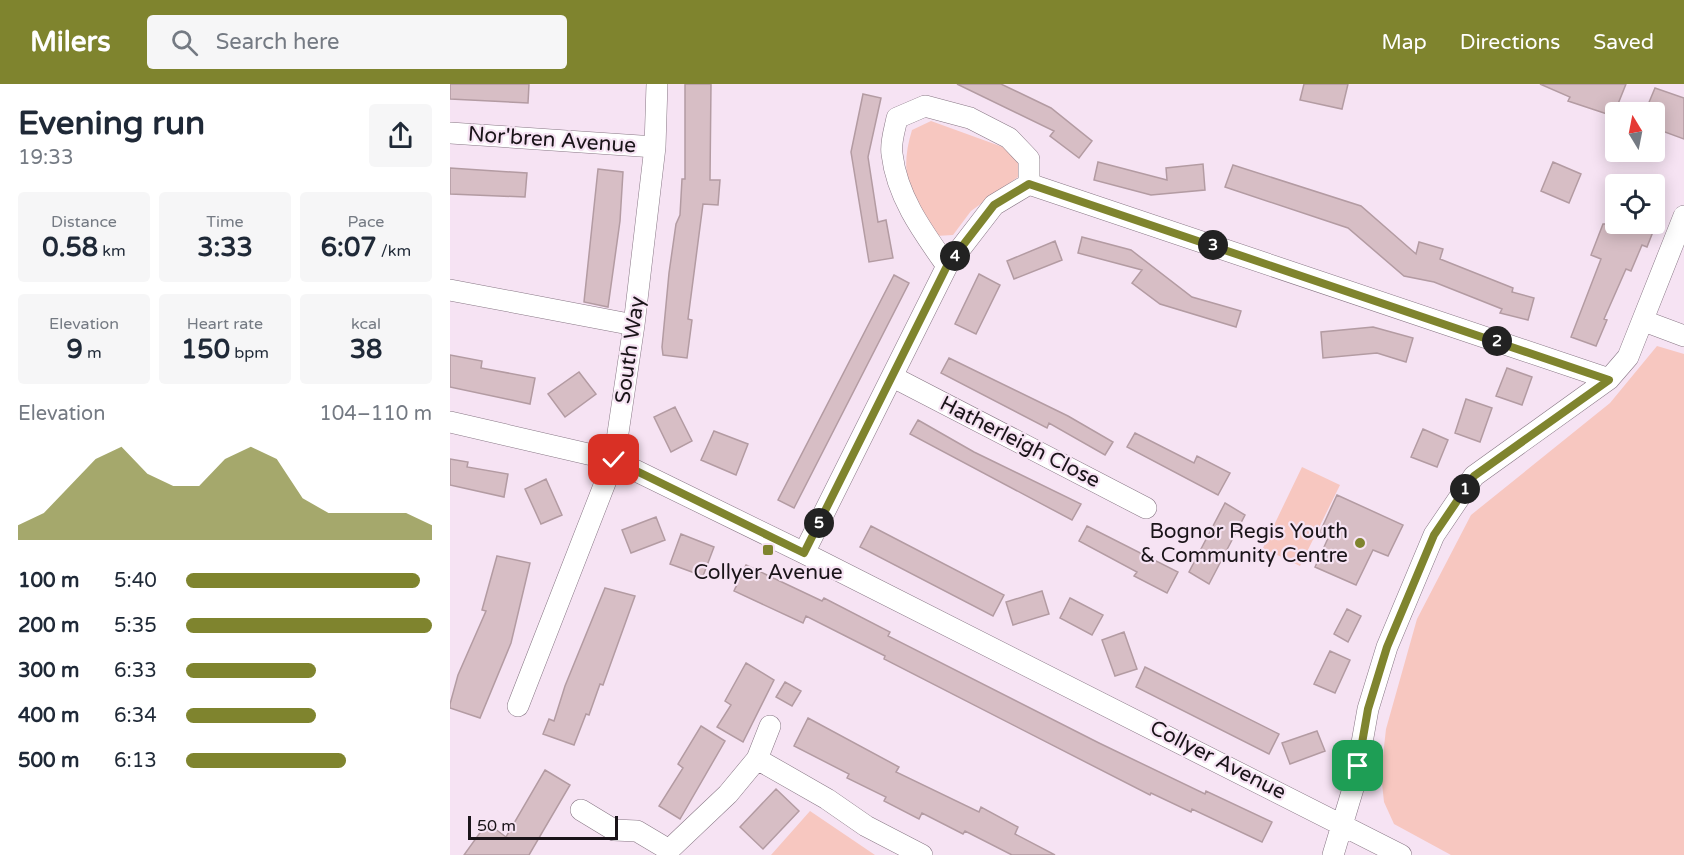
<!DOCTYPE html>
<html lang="en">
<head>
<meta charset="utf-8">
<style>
	body { margin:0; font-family:"Varela Round",sans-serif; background:#f6f6f7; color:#1f2937; height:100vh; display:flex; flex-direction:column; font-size:22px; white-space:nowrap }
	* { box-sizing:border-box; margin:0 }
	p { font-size:20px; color:#747a83 }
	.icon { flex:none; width:33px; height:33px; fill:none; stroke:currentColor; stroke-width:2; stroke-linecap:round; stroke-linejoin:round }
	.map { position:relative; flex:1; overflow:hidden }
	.panel { display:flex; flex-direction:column; background:#fff; width:450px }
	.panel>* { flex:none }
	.needle { width:39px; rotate:350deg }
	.fabs { position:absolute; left:1155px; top:18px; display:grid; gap:12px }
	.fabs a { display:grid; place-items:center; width:60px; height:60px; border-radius:6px; background:#fff; box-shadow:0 3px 15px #0003; font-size:30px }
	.scale { position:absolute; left:18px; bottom:15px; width:150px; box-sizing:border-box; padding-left:6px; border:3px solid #1a1419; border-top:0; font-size:16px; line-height:21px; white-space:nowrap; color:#1a1419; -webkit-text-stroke:4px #f6e3f3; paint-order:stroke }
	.pin { position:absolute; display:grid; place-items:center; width:51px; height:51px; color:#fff; margin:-26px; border-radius:12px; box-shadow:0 3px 9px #0006 }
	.km { position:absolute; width:30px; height:30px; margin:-15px; border-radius:50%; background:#222; color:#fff; font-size:16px; line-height:30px; text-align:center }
	.round { display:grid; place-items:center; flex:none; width:63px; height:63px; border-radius:6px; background:#f6f6f7 }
	.headline { display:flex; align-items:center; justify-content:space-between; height:102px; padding:0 18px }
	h1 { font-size:33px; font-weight:700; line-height:45px }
	.metrics { display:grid; grid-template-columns:repeat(3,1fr); gap:9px; height:102px; padding:6px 18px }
	.metrics div { display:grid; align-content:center; border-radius:6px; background:#f6f6f7; text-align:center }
	.metrics b { font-size:26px; font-weight:700 }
	.metrics small { font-size:16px; font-weight:400 }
	.metrics p { font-size:16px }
	.chart { height:168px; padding:12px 18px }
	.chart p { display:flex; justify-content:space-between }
	.chart svg { width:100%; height:108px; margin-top:6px; fill:#7f842e; opacity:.7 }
	ul { padding:0 18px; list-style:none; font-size:20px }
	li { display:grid; grid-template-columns:96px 72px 1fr; align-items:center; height:45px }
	li i { height:15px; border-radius:8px; background:#7f842e }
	header { display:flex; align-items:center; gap:36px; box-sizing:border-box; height:84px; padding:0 30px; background:#7f842e; color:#fff }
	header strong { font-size:28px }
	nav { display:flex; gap:33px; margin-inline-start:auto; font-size:21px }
	.search { width:420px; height:54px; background:#f6f6f7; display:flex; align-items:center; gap:15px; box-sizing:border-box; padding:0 21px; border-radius:6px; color:#747a83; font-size:22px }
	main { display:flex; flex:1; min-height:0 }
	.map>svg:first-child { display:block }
	.green { fill:#f7c7c0 }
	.building { fill:#d7bec5; stroke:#b39ba2; stroke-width:1.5 }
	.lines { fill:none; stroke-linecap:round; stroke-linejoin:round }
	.minor-casing { stroke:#887785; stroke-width:22 }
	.minor { stroke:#fff; stroke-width:21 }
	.route-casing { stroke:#fff; stroke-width:12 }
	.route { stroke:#7f842e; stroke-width:8 }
	.poi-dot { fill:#7f842e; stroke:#f6e3f3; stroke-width:2 }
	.labels { text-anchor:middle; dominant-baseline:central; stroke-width:4.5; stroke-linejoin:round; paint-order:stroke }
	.street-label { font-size:21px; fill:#1a1419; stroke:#f6e3f3 }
	.poi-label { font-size:21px; fill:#1a1419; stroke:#f6e3f3; text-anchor:end }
</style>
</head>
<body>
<header>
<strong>Milers</strong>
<div class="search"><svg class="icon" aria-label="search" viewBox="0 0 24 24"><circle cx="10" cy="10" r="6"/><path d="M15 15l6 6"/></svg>Search here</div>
<nav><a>Map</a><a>Directions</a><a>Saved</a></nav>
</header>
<main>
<section class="panel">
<div class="headline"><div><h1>Evening run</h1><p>19:33</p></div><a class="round"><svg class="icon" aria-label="share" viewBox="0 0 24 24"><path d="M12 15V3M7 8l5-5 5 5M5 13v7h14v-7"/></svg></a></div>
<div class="metrics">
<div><p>Distance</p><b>0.58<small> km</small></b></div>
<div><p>Time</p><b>3:33</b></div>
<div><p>Pace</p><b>6:07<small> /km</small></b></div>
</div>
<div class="metrics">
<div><p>Elevation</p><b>9<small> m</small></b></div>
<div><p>Heart rate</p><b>150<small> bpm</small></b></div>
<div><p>kcal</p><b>38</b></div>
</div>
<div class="chart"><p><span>Elevation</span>104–110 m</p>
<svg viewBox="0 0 160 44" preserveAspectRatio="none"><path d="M0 44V38L10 33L20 22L30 11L40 6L50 17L60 22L70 22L80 11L90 6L100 11L110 27L120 33L130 33L140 33L150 33L160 38V44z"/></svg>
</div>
<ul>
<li><b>100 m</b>5:40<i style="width:95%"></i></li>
<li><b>200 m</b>5:35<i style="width:100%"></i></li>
<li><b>300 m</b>6:33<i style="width:53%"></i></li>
<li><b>400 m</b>6:34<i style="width:53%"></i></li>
<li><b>500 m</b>6:13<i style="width:65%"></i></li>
</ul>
</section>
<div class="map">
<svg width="1234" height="771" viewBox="0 0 1234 771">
	<rect width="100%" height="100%" fill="#f6e3f3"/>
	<path class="green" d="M481,37l80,29 7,10v17l-47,34 -18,24 -17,1c-28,-31 -37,-65 -24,-106z
		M1207,262l27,8v501h-233l-57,-31 -10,-22 -3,-28 5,-45 31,-110 54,-104 139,-112z
		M852,383l38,18 -40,81 -37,-18z
		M360,727l65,44h-104z"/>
	<path class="building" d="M0,0h79l-1,19 -78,-4z
		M235,0h26l-1,96h10l-2,25 -15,-1 -15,115 4,1 -5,38 -24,-3 -1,-8 7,-74 7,-49 4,-9 2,-36h3z
		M507,0h44l50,24 41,33 -13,17 -29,-22 4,-5z
		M854,0h44l-6,25 -42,-9z
		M1090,0h86l-10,25v8l-48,-16 2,-4z
		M1205,4l29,10v41l-30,-11v-16h-9z
		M413,10l18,4 -13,59 10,65 8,-2 7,38 -24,4 -18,-110z
		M648,78l69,18 -1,-12 37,-4 2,26 -54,5 -57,-15z
		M1103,78l28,12 -12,29 -28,-12z
		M783,81l128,41 55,48 3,-12 24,7 -3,10 73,29 -1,4 22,6 -6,22 -28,-7 2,-4 -68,-27 -30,-6 -56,-48 -123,-41z
		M0,84l77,5 -2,24 -75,-3z
		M148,85l25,3 -3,49 -12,86 -24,-5z
		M1153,140h53l-9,23 -5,-2 -11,26 -5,-2 -22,50 3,1 -11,26 -25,-9 30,-78 -10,-4z
		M632,153l49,13 61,47 49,14 -5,16 -76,-23 -28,-21 10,-13 -64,-17z
		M605,157l7,19 -48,19 -7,-18z
		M529,190l21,11 -24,49 -21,-10z
		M444,191l15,8 -115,225 -16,-8z
		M923,243l40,11 -7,24 -29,-9 -54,5 -2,-26z
		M0,271l32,6 -1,7 54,10 -5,26 -80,-17z
		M499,274l119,58 45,26 -8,13 -56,-32 -2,5 -106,-55z
		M1057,284l25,9 -10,28 -26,-9z
		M129,288l17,22 -31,23 -17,-23z
		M1016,315l26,9 -12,34 -25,-9z
		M225,323l17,34 -21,11 -17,-35z
		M468,336l56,32 107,52 -9,16 -162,-86z
		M973,345l25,11 -11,27 -26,-10z
		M264,347l34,13 -12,31 -35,-15z
		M685,349l59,30 3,-7 33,17 -12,22 -91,-48z
		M0,375l18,3 -1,5 41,7 -4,23 -54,-12z
		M96,395l16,36 -21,9 -16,-35z
		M887,411l66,30 -15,31 -15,-6 -17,35 -41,-18 14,-31 -9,-4z
		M775,419l20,12 -36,69 -20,-12z
		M206,433l9,23 -34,13 -9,-23z
		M421,442l133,69 -11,21 -133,-69z
		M637,442l91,46 -11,21 -33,-17 3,-4 -58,-31z
		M231,450l33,13 -11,29 -33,-12z
		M47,472l33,7 -19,80 -31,75 -30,-10v-4l8,-29 28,-64 -4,-1z
		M296,481l76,36 2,-3 66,34 -2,4 211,107 106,51 1,-3 66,31 -10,20 -70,-33 -1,3 -40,-19 -1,2 -266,-136 1,-3 -79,-40 -3,7 -69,-32z
		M155,504l30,8 -32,89 -3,-1 -11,31 -3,-1 -12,31 -31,-11 6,-15 5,2 11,-35z
		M592,507l7,23 -36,11 -7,-23z
		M620,514l33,17 -11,20 -32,-17z
		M897,525l14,7 -13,26 -14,-8z
		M674,548l13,37 -22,7 -13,-36z
		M880,567l20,9 -15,33 -21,-9z
		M296,579l28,17 -31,62 -26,-15 14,-22 -6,-4z
		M695,583l134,67 -10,20 -133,-67z
		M335,598l16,9 -9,15 -16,-9z
		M358,634l91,49 -3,5 83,40 2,-5 37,20 -3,7 40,21h-43l-47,-24 -2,3 -41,-21 -3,6 -35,-18 2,-4 -39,-19 2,-4 -55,-28z
		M251,642l24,15 -45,78 -21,-13 24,-38 -5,-4z
		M867,647l8,20 -35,13 -8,-21z
		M95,686l25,15 -41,70h-65l23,-32 19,14z
		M326,705l23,22 -36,38 -23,-22z"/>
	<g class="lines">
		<defs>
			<path id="minor" d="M0,49l205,14
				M497,182c-24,-34 -50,-69 -55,-112 -2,-11 3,-25 5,-36l28,-12 45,12 39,20 20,21v25
				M0,206l184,35
				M1194,237l40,15
				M443,293l253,131
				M0,338l164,38 190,93 597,302
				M354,469l143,-287 47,-61 35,-21 580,195
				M68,622l96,-246 20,-135 21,-178 2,-63
				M307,675l13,-33
				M131,726l33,20 23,1 32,19 59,-56 29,-35 70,40 39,27 56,29
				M883,771l22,-73 13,-73 19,-62 47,-112 40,-59 135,-97 19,-22 56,-141"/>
		</defs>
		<use href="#minor" class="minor-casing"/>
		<use href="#minor" class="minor"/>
	</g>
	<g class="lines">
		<defs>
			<path id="route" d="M164,376l190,93 143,-287 47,-61 35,-21 580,196 -135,96 -40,59 -47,112 -19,62 -10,57"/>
		</defs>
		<use href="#route" class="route-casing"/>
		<use href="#route" class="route"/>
	</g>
	<g class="poi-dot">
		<circle cx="910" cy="459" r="6"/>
		<rect x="312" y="460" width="12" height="12" rx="3"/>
	</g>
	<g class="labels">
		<g class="street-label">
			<text transform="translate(102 56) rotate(4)">Nor'bren Avenue</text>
			<text transform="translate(180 266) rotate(-82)">South Way</text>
			<text transform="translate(570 358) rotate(27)">Hatherleigh Close</text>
			<text transform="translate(768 676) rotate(27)">Collyer Avenue</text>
		</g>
		<g class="poi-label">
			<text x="898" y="447">Bognor Regis Youth<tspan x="898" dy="24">&amp; Community Centre</tspan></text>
			<text x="318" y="488" text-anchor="middle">Collyer Avenue</text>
		</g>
	</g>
</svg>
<div class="fabs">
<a><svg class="needle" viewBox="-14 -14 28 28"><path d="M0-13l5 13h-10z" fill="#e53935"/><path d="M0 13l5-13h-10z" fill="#747a83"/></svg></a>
<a><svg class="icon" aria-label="locate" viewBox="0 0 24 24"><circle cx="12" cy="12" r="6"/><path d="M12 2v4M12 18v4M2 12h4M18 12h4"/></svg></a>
</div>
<div class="scale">50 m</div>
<div class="pin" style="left:908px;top:682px;background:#1e9e55"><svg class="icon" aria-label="arrive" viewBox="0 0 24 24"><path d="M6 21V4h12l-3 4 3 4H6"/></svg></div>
<div class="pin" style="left:164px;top:376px;background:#d93025"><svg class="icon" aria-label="check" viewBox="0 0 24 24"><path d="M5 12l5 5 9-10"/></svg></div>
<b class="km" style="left:1015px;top:405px">1</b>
<b class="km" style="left:1047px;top:257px">2</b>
<b class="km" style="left:763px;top:161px">3</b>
<b class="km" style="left:505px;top:172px">4</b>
<b class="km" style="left:369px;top:439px">5</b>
</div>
</main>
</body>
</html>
